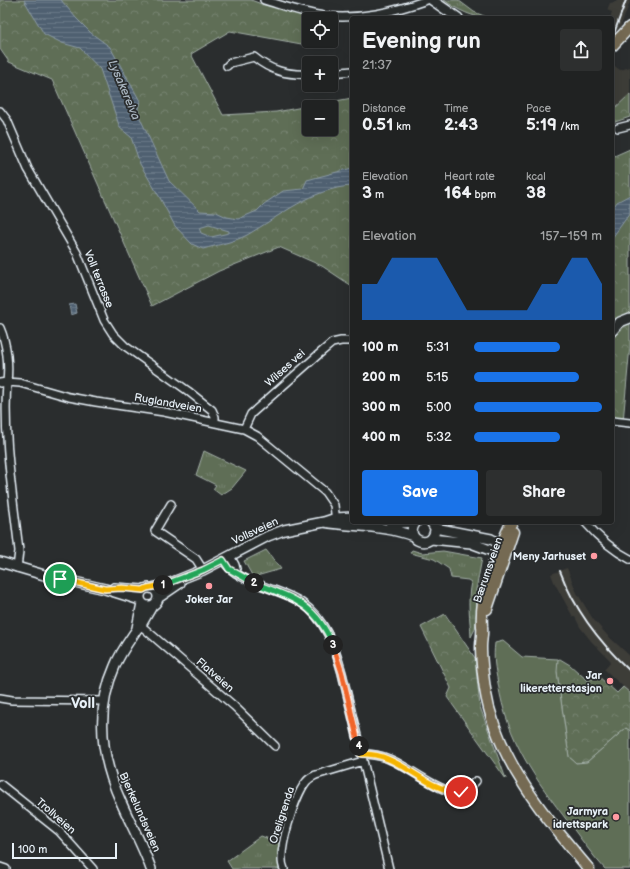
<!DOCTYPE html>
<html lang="en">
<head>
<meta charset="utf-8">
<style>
	body { margin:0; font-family:"Balsamiq Sans",sans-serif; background:#2d2f2f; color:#f1f3f6; height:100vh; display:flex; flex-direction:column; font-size:15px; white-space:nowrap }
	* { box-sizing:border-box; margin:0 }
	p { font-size:13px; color:#a2a4a5 }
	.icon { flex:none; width:22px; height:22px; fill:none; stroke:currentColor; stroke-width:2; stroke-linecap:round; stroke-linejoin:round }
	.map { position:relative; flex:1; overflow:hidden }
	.details { position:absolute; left:350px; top:16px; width:264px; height:508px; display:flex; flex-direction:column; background:#202222; border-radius:4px; box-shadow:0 4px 16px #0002,0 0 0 1px #3d3f40 }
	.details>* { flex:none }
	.controls { position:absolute; left:302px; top:12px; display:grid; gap:8px }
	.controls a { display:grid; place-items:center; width:36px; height:36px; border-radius:4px; background:#202222; box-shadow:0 4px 16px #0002,0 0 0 1px #3d3f40; font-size:20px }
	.scale { position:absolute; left:12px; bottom:10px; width:105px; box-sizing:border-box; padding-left:4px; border:2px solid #e8f1f8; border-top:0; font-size:11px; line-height:14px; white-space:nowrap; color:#e8f1f8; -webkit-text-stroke:3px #2a2d2e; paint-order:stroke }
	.pin { position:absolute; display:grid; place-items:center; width:34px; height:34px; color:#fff; margin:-17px; border:2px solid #fff; border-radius:50%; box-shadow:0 1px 4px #0007 }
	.km { position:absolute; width:20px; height:20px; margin:-10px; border-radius:50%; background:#222; color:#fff; font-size:11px; line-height:20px; text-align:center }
	.round { display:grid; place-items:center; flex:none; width:42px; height:42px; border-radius:4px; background:#2d2f2f }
	.headline { display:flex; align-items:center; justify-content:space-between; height:68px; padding:0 12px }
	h1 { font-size:22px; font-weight:700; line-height:30px }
	.figures { display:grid; grid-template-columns:repeat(3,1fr); gap:6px; height:68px; padding:4px 12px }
	.figures div { display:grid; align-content:center }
	.figures b { font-size:17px; font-weight:700 }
	.figures small { font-size:11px; font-weight:400 }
	.figures p { font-size:11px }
	.chart { height:112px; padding:8px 12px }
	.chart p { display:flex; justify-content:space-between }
	.chart svg { width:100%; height:72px; margin-top:4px; fill:#1a73e8; opacity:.7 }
	.cta { display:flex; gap:8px; margin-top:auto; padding:8px 12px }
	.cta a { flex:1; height:46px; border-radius:4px; background:#1a73e8; color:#fff; font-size:16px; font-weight:700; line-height:46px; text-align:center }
	.cta a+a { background:#2d2f2f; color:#f1f3f6 }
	ul { padding:0 12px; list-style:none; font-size:13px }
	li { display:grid; grid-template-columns:64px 48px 1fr; align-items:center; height:30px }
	li i { height:10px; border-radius:5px; background:#1a73e8 }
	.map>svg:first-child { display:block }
	.built { fill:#3d3c38 }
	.grass { fill:url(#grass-tufts); stroke:#a4b0a8 }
	.forest { fill:url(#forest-crowns); stroke:#a4b0a8; fill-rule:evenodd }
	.park { fill:#5f6e57; stroke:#a4b0a8 }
	.water { fill:url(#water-rules); stroke:#8c9ba7; fill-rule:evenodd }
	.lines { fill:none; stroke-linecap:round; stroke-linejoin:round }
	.street-casing { stroke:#e8f1f8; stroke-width:10 }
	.secondary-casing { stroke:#e8f1f8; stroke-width:12 }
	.primary-casing { stroke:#e8f1f8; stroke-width:13 }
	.street { stroke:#2a2d2e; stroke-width:7 }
	.secondary { stroke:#2a2d2e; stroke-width:9 }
	.primary { stroke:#756b52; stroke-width:10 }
	.rail { stroke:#e8f1f8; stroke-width:2 }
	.split-1-casing { stroke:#fff; stroke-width:8 }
	.split-2-casing { stroke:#fff; stroke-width:8 }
	.split-3-casing { stroke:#fff; stroke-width:8 }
	.split-4-casing { stroke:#fff; stroke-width:8 }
	.split-5-casing { stroke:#fff; stroke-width:8 }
	.split-1 { stroke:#f5b400; stroke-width:5 }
	.split-2 { stroke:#22a559; stroke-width:5 }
	.split-3 { stroke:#22a559; stroke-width:5 }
	.split-4 { stroke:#f0652b; stroke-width:5 }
	.split-5 { stroke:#f5b400; stroke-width:5 }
	.poi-dot { fill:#ff9aa2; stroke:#2a2d2e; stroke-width:1.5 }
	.labels { text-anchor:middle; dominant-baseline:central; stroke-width:3.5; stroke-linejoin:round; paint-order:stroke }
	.street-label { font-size:11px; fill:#e8f1f8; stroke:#2a2d2e }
	.poi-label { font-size:11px; font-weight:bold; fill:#e8f1f8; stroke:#2a2d2e; text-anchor:end }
	.water-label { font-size:12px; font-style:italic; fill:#abb7c2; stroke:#2a2d2e }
	.district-label { font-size:15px; font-weight:bold; fill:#e8f1f8; stroke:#2a2d2e }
</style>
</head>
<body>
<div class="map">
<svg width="630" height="869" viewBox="0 0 630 869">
	<defs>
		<pattern id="grass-tufts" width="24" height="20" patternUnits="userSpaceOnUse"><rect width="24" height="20" fill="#5f6e57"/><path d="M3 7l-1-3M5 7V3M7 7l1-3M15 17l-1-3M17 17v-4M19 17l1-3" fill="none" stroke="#768370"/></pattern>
		<pattern id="forest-crowns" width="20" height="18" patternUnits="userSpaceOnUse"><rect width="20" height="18" fill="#5f6e57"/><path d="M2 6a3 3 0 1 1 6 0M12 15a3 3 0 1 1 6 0" fill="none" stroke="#768370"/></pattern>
		<pattern id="water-rules" width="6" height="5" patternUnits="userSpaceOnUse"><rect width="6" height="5" fill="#4f6171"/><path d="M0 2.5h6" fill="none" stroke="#687886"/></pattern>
	</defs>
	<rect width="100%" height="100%" fill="#2a2d2e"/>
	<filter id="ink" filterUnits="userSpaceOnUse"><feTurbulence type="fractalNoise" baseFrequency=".025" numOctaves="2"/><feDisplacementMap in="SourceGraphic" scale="8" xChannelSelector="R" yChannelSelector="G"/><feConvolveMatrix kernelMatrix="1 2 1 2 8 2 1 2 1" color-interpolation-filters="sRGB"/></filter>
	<g filter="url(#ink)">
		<path class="built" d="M617,0h13v2l-18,47v-31h-2l2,-6 -5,-2 3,-7 6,-1z
			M612,64l8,6 10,-3v27l-18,17z
			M567,568l10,25 16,26 14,16 23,21v37l-26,-24 7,-8 -20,-20 -11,-14 -5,-10h-2l-19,-35 -3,-8z"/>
		<path class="grass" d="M444,0h14l16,12 15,6c-15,0 -32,-8 -45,-18z
			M204,451l42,20 -14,17 -11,7 -8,-6 3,-4 -20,-10z
			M266,550l15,19 -28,8 -9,-16z
			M412,550l10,3 21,-2 39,7 -6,32 2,17 -3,22 -4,8c-1,-18 -4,-37 0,-55l-3,-2 -17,-2 -2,-9 -15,-10 -24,-6z
			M261,836l19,7v26h-48l-5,-8z"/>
		<path class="forest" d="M0,0h251l13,5 30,4 26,10h-11v22h9v6l-88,-16 -39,23 32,61 53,-3 76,-14v188l-30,-20 -43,-19 -60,24 -67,35 -100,-226 -43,-18 -9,-13zM309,107h22v22h-22z
			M630,94v23l-18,6v-12z
			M630,149v197l-7,76 -11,-2v-263z
			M445,614l30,44 5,49 26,72 -59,-82 4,-9 -30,-61z
			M560,659l10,6 18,16 9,-6 20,18 6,-6 7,6v38l-4,-3 -39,34 -11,1 -7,-6 -12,-85 -7,-10z"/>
		<path class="park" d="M503,641l19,16 36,2 -1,13 12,85 7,6 11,-1 39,-34 4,3v138h-25c-13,-14 -24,-30 -36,-46 -34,-44 -62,-83 -71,-140 -3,-15 -5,-25 -3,-40z"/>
		<path class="water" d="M24,0h37l15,18 15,15 19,14 30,54 -2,8 2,9 29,63 31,30 16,1 11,5 11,2 19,-8 7,-7 19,-13 20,-2 4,-9 45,-12v18c-39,2 -72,30 -105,49 -13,7 -30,10 -44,14l-11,-5 -17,-18 -16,-30 -19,-32 -9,-27 -11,-9 -20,-59 -20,-21 -18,-5 -18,-9zM209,225l20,6v2l-18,4 -10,-4 -2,-5z
			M630,195v18l-18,25v-29l5,-7z
			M75,304l2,9 -6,2 -2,-10z"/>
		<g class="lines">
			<defs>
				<path id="street" d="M264,0c20,6 39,13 60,16 36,4 69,-4 103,-16
					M227,66l3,-3 24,-6c17,14 33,18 55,17
					M331,73l21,-2
					M0,111l7,9 21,49 49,84 27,67 9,14 12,12 63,45 24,19 3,7v6
					M618,128l12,-3
					M0,328c7,16 9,37 7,54l13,1 49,14 27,5 68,10 80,17 13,7 68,56 9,13 2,17
					M0,383l7,-1c-4,56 6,114 12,169l-2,17
					M612,421l18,2
					M244,429l7,-15 68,-60 13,-11 9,-2h11
					M171,504l-16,27 41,28 7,11
					M585,522c13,15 27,28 45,37
					M230,556l5,9 2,8
					M223,560c9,14 24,20 40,26 12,5 28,9 39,17 23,16 33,44 40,70l47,196
					M138,623l96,83 41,40
					M0,698l12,2 92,1
					M361,754c9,0 19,1 28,5 17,6 56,38 72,33 7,-1 10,-7 15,-11
					M0,784l59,47 34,38
					M0,867l6,2
					M284,869c-8,-16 11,-73 22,-87 3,-4 6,-5 10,-7l47,-14"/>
				<path id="secondary" d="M432,0l26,18
					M612,331l8,-9 10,-4
					M324,522c30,5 60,3 89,14
					M390,522l10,1 16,-1
					M416,522c-15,19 19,30 19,6l-4,-6
					M435,528l56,11 11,6 3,6
					M431,539l40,4 27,10 7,1
					M0,562l44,13 61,14 35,11
					M140 597a9 9 0 1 1 18 0a9 9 0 1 1-18 0Z
					M114,588l29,2
					M152,588l16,-4 35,-14 65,-34 16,-6 40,-8 12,-4 16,-1
					M158,598l22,-15
					M137,628l5,-25
					M151,869c-8,-23 -20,-44 -30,-67 -20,-44 -26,-91 -6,-136 5,-13 14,-25 22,-37l4,-4 11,-19"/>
				<path id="primary" d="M612,46l18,-19
					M512,522c-4,6 -6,13 -9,19 -12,27 -23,55 -21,85 1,7 -1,14 -1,21 0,14 2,28 4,42 11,70 60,128 104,180
					M487,609l26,-77"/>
			</defs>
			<use href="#street" class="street-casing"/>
			<use href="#secondary" class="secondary-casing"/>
			<use href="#primary" class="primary-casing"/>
			<use href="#street" class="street"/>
			<use href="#secondary" class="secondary"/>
			<use href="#primary" class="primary"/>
			<path class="rail" d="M612,39l14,-39
				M560,571c15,40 39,71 70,100"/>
		</g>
	</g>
	<g class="lines" filter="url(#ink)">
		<defs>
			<path id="split-1" d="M60,579l45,10 17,-1 21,2 4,-2 16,-3"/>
			<path id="split-2" d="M163,585l40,-15 20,-10 6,9 25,14"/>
			<path id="split-3" d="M254,583c39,15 61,20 79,62"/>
			<path id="split-4" d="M333,645l9,28 17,73"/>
			<path id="split-5" d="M359,746l2,8c9,0 19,1 27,5 23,9 48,34 73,33"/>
		</defs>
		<use href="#split-1" class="split-1-casing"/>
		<use href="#split-2" class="split-2-casing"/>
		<use href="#split-3" class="split-3-casing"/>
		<use href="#split-4" class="split-4-casing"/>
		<use href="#split-5" class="split-5-casing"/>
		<use href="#split-1" class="split-1"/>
		<use href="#split-2" class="split-2"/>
		<use href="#split-3" class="split-3"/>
		<use href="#split-4" class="split-4"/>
		<use href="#split-5" class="split-5"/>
	</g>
	<g class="poi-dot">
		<circle cx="594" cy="556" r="4"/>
		<circle cx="209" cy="586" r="4"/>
		<circle cx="610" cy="681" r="4"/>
		<circle cx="616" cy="817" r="4"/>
	</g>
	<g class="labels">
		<g class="street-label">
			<text transform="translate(99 279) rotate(68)">Voll terrasse</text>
			<text transform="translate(285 368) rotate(-42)">Wilses vei</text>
			<text transform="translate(168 403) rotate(10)">Ruglandveien</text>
			<text transform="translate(255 531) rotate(-25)">Vollsveien</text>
			<text transform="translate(488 570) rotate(-71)">Bærumsveien</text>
			<text transform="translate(215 675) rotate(41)">Flatveien</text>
			<text transform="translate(140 812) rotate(66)">Bjerkelundsveien</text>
			<text transform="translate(282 815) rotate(-72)">Oreligrenda</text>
			<text transform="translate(56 816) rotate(41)">Trollveien</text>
		</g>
		<g class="poi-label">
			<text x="586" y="556">Meny Jarhuset</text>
			<text x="209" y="599" text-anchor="middle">Joker Jar</text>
			<text x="602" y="675">Jar<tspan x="602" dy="13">likeretterstasjon</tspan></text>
			<text x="608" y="811">Jarmyra<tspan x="608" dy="13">idrettspark</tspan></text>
		</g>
		<g class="water-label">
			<text transform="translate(124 90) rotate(67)">Lysakerelva</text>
		</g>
		<g class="district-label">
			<text x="83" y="703">Voll</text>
		</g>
	</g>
</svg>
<div class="controls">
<a><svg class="icon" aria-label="locate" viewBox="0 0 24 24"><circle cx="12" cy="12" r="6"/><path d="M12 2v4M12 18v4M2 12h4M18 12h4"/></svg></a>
<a>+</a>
<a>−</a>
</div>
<div class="scale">100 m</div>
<div class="pin" style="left:60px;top:579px;background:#1e9e55"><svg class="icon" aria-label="arrive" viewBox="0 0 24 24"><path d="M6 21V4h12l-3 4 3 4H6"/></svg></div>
<div class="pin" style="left:461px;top:792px;background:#d93025"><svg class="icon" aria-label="check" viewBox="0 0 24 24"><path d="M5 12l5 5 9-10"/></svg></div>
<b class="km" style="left:163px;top:585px">1</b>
<b class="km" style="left:254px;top:583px">2</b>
<b class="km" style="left:333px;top:645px">3</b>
<b class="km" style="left:359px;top:746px">4</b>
<section class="details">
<div class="headline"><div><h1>Evening run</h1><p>21:37</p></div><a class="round"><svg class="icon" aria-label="share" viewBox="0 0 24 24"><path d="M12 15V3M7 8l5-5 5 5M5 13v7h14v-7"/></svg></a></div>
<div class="figures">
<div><p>Distance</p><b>0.51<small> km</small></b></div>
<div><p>Time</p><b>2:43</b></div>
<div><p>Pace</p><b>5:19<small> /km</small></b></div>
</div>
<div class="figures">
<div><p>Elevation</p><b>3<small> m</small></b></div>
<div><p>Heart rate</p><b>164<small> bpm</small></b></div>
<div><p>kcal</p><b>38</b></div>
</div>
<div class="chart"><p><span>Elevation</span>157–159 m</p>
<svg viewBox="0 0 160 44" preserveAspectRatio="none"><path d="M0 44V22L10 22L20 6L30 6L40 6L50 6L60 22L70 38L80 38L90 38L100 38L110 38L120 22L130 22L140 6L150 6L160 22V44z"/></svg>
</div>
<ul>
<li><b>100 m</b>5:31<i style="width:67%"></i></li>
<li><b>200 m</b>5:15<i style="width:82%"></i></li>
<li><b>300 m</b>5:00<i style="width:100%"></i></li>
<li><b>400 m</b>5:32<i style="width:67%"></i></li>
</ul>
<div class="cta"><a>Save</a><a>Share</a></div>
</section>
</div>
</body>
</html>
